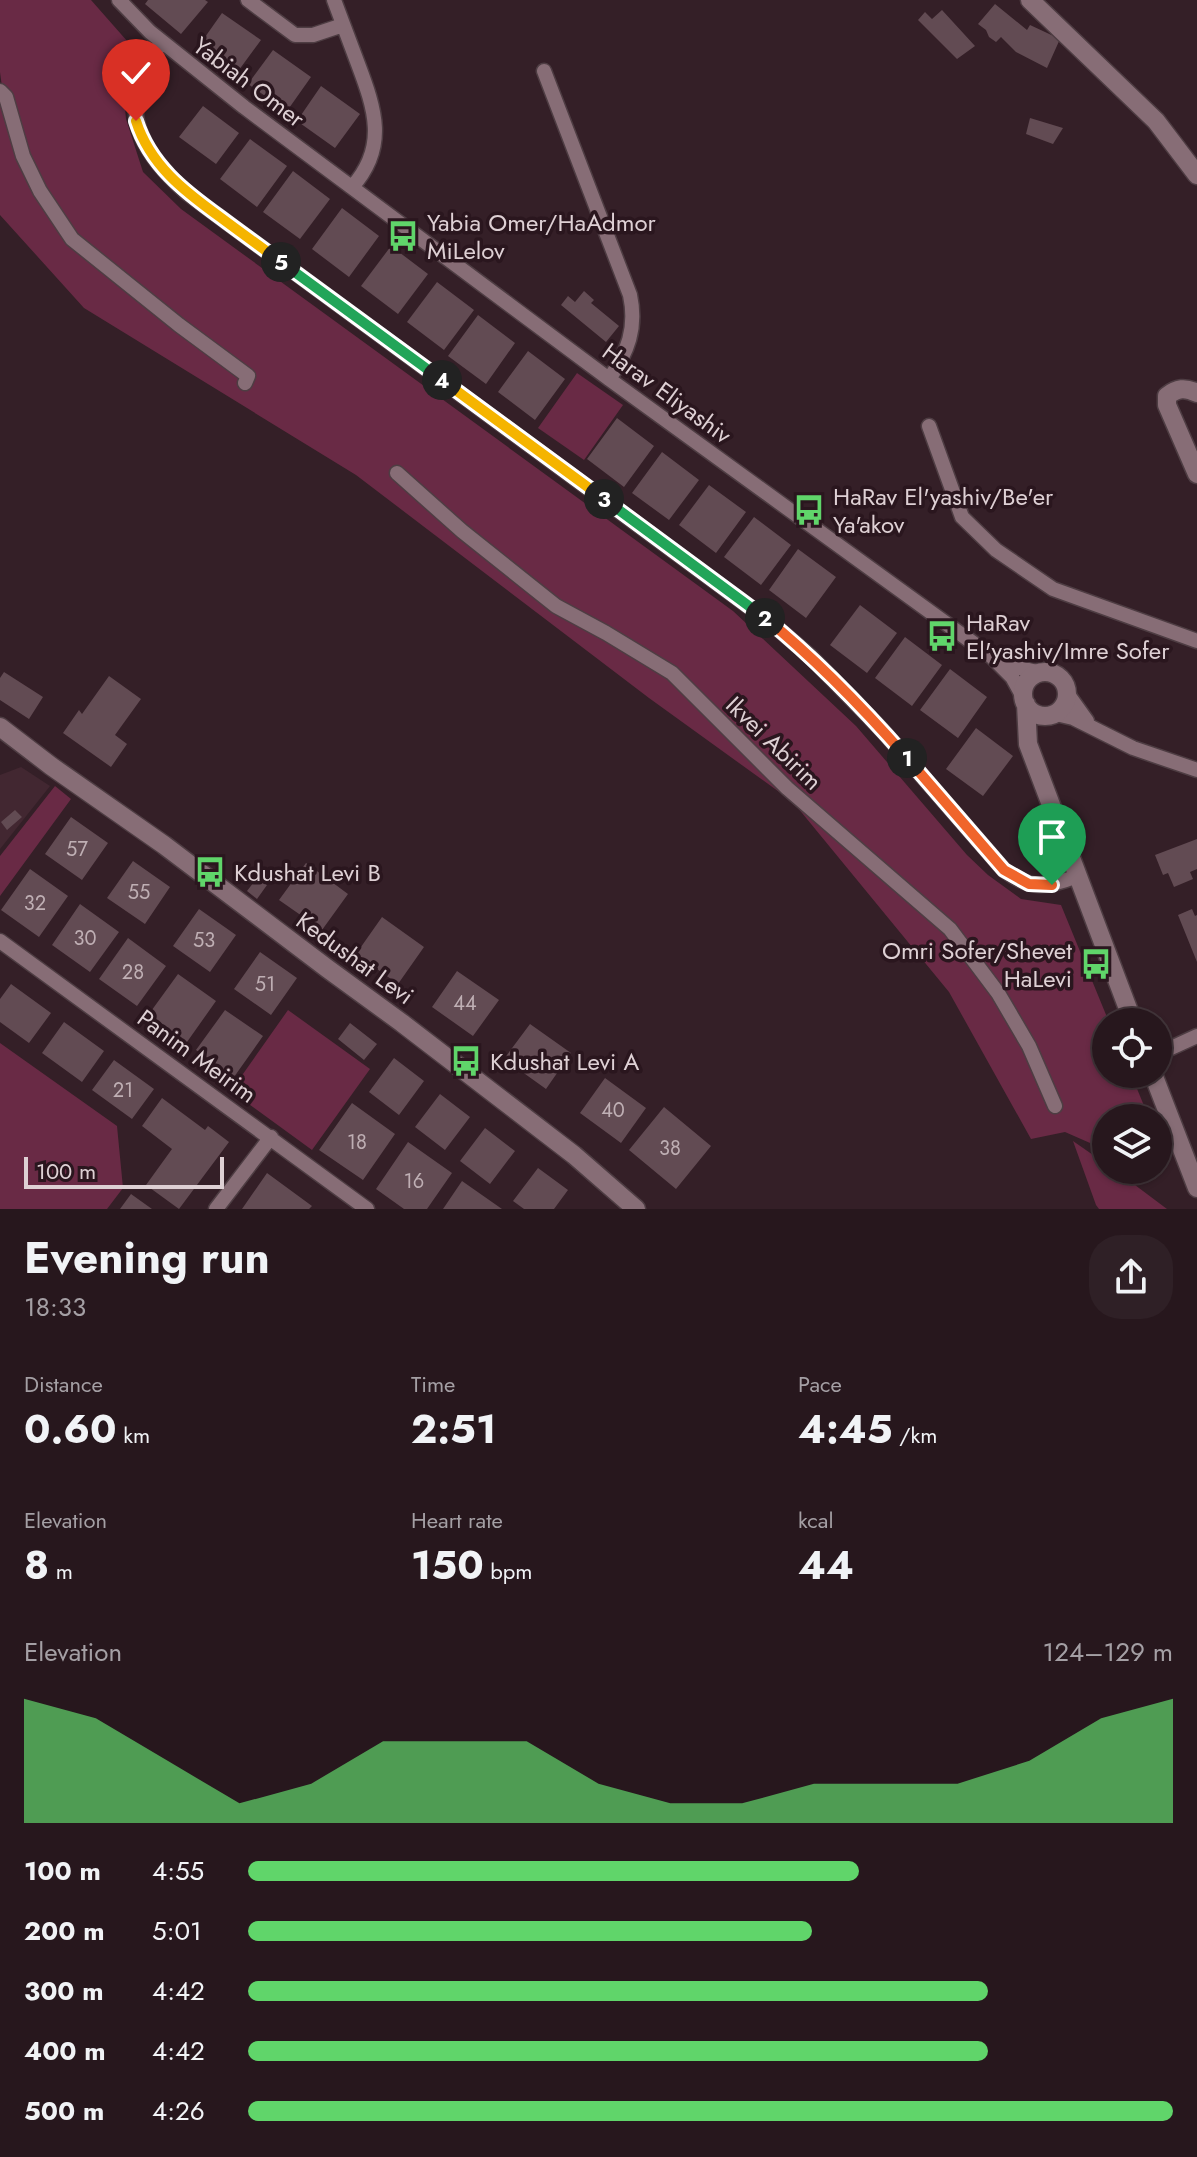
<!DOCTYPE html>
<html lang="en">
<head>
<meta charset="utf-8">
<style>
	body { margin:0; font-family:Jost,sans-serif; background:#2f2026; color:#f1f3f6; height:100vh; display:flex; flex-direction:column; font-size:30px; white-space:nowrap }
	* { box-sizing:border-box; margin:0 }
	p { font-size:26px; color:#a49fa4 }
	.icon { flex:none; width:44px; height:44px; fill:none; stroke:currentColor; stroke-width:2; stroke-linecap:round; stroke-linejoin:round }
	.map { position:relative; height:1209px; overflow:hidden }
	.drawer { display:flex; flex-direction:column; background:#27171d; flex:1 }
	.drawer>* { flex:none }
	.tools { position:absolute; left:1092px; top:1008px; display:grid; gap:16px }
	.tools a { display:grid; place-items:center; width:80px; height:80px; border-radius:50%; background:#27171d; box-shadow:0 2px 6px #0004,0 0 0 2px #43363b; font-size:40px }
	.scale { position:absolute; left:24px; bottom:20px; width:200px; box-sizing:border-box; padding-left:8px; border:4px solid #ded0d4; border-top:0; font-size:22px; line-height:28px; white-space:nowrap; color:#ded0d4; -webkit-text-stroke:6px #2a161e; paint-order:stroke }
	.pin { position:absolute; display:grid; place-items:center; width:68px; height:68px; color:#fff; margin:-82px -34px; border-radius:50% 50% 50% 0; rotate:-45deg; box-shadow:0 0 8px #0007 }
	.pin .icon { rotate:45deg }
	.km { position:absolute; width:40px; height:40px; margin:-20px; border-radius:50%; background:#222; color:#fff; font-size:22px; line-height:40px; text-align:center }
	.round { display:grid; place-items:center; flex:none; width:84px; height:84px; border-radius:32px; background:#2f2026 }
	.overview { display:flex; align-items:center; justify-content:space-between; height:136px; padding:0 24px }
	h1 { font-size:44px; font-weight:700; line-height:60px }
	.figures { display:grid; grid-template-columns:repeat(3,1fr); gap:12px; height:136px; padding:8px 24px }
	.figures div { display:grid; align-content:center }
	.figures b { font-size:40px; font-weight:700 }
	.figures small { font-size:22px; font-weight:400 }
	.figures p { font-size:22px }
	.chart { height:224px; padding:16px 24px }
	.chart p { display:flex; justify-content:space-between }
	.chart svg { width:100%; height:144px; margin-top:8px; fill:#60d56a; opacity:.7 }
	ul { padding:0 24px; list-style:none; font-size:26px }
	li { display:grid; grid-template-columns:128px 96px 1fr; align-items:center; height:60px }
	li i { height:20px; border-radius:10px; background:#60d56a }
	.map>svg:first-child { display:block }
	.built { fill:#422731 }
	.green { fill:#692a45 }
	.building { fill:#624b53 }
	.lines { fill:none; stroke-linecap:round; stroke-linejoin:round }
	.minor-casing { stroke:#4e3d43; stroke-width:17 }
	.tertiary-casing { stroke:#4e3d43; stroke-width:21 }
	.minor { stroke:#876d76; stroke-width:14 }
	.tertiary { stroke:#876d76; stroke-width:18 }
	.split-1-casing { stroke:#fff; stroke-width:16 }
	.split-2-casing { stroke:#fff; stroke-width:16 }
	.split-3-casing { stroke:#fff; stroke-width:16 }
	.split-4-casing { stroke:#fff; stroke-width:16 }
	.split-5-casing { stroke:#fff; stroke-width:16 }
	.split-6-casing { stroke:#fff; stroke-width:16 }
	.split-1 { stroke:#f0652b; stroke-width:10 }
	.split-2 { stroke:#f0652b; stroke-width:10 }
	.split-3 { stroke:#22a559; stroke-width:10 }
	.split-4 { stroke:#f5b400; stroke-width:10 }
	.split-5 { stroke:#22a559; stroke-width:10 }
	.split-6 { stroke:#f5b400; stroke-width:10 }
	.labels { text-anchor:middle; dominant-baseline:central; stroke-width:7; stroke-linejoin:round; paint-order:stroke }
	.number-label { font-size:20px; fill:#bfafb4 }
	.street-label { font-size:24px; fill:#ded0d4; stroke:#2a161e }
	.poi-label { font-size:24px; fill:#ded0d4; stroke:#2a161e; text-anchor:start }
</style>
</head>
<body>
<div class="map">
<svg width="1197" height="1209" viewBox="0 0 1197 1209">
	<rect width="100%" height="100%" fill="#341f27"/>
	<path class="built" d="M21,767l29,19 -50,63v-74z"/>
	<path class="green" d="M0,0h91l44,50 -12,36 3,33 17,53 38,37 552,402 123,115 111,129 21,20 33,24 40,6 48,117h-3v52h25l18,44h-43v32l-41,-18 -34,7 -82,-147 -156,-190 -144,-104 -293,-223 -272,-167 -84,-93v-116l2,-12 -2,-15z
		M577,373l46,32 -39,55 -46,-32z
		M55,786l16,13 -71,97v-40z
		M288,1010l82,59 -58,81 -81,-59z
		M0,1043l117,83 6,62 -16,21h-107z
		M1073,1141l33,23v6h9l52,39h-68l-3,-4z"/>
	<path class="building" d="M148,0h57l3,2 -27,32 -36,-30z
		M995,4l32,26 3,-5 30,14 -13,29 -31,-16 -15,-15 -5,5 -7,-5 -3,-7 -8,-6z
		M942,10l33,36 -18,13 -39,-39 7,-8 7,7z
		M222,13l39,27 -25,34 -38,-27z
		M273,50l38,27 -24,34 -39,-27z
		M321,86l39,28 -25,34 -38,-27z
		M203,106l36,27 -23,31 -37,-27z
		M1030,118l33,10 -10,16 -27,-10z
		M250,139l37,27 -30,41 -37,-28z
		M293,171l37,28 -30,40 -37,-27z
		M342,208l37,28 -30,41 -37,-28z
		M391,246l37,28 -30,40 -37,-28z
		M437,282l37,28 -30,40 -37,-28z
		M584,291l10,9 -3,3 28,23 -13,16 -45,-37 7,-9 7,6z
		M478,315l37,28 -29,41 -38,-28z
		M528,351l37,28 -30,41 -37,-28z
		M617,418l37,28 -30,41 -37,-28z
		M662,452l37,28 -30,40 -37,-27z
		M709,485l37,27 -30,41 -37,-28z
		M754,517l37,28 -30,40 -37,-28z
		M798,549l38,28 -30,41 -37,-28z
		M860,605l37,28 -30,40 -37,-28z
		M905,637l37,28 -30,41 -37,-28z
		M950,669l37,28 -29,41 -38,-28z
		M4,672l39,25 -14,22 -29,-19v-22z
		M109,676l32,23 -26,36 12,9 -16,23 -48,-34 16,-23 3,4z
		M976,728l37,28 -30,40 -37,-27z
		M15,810l7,7 -15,13 -6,-8z
		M71,817l37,26 -26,37 -37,-26z
		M1197,839v30l-7,3 3,7 -19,8 -6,-14 -5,2 -8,-20z
		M133,861l37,26 -25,37 -38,-26z
		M306,863l42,31 -26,36 -43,-30z
		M30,869l38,27 -29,41 -38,-27z
		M257,878l10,7 -10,14 -10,-8z
		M80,904l39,28 -29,40 -38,-27z
		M199,909l37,26 -26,37 -37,-26z
		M1192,909l3,7 2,-1v47l-19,-47z
		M382,917l42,30 -26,37 -42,-30z
		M128,938l38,28 -29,40 -38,-27z
		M260,952l37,26 -26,37 -37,-26z
		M457,971l42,29 -26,36 -41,-29z
		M178,974l38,27 -29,41 -38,-28z
		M11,984l40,29 -22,30 -29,-21v-23z
		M225,1010l38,26 -29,41 -38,-27z
		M64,1022l40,29 -22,31 -40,-29z
		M350,1023l27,21 -13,16 -26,-21z
		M530,1024l41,29 -25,36 -42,-30z
		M394,1058l30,23 -25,34 -30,-23z
		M114,1060l40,29 -22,30 -40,-29z
		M605,1078l41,30 -25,35 -41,-30z
		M440,1094l30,23 -25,33 -30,-23z
		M162,1098l43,32 3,-4 21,16 -50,67 -33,-24 26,-36 -30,-23z
		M352,1103l43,31 -32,46 -44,-30z
		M664,1107l47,39 -35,43 -47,-39z
		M485,1128l30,23 -25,33 -30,-23z
		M408,1142l44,31 -25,36h-23l-28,-20z
		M538,1168l30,22 -14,19h-30l-11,-8z
		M267,1173l45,33 -3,3h-67z
		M462,1181l40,28h-59z
		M131,1194l21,15h-32z"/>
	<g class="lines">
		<defs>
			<path id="minor" d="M119,0l31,32 94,75 365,272 382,277 21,21 11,20
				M248,0l47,35h18l30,-10
				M334,0c8,21 16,43 24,64 17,45 30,83 -6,123
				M162,42c-46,62 -28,103 25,151l583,429 40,34 72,74 122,140c26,20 43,18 73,6
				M544,71l86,224c7,33 -2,57 -21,84
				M0,91l6,6 17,59 17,35 32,48 107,86 69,51 -3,7
				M929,426l33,91 34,33 57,39 144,52
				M397,473l65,58 94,75 50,27 66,40 115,115 163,141 48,64 31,53 26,60
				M999,659l21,9 22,5
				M1067,693l20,28
				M1056,714l17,4 60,30 64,22
				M0,941l367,268
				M1158,1054l39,-18
				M216,1209l55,-72"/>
			<path id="tertiary" d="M1030,0l126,121 41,54
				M1197,393c-12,-6 -20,-5 -30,3v9l30,69
				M1023 694a22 22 0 1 1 44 0a22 22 0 1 1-44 0Z
				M1026,704l2,40 105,278
				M0,727l51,39 113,79 164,124 74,54 172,132 62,54
				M1153,1074l44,114"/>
		</defs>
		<use href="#minor" class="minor-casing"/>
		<use href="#tertiary" class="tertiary-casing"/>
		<use href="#minor" class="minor"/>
		<use href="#tertiary" class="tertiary"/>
	</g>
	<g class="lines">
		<defs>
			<path id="split-1" d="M907,758l97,112 25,14 23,1"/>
			<path id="split-2" d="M765,618c52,42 98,90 142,140"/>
			<path id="split-3" d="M604,499l161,119"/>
			<path id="split-4" d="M442,380l162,119"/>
			<path id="split-5" d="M281,262l161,118"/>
			<path id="split-6" d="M136,121c14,44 48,70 84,96 20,15 41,30 61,45"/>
		</defs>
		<use href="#split-1" class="split-1-casing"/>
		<use href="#split-2" class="split-2-casing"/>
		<use href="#split-3" class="split-3-casing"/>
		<use href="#split-4" class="split-4-casing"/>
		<use href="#split-5" class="split-5-casing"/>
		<use href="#split-6" class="split-6-casing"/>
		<use href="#split-1" class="split-1"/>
		<use href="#split-2" class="split-2"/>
		<use href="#split-3" class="split-3"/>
		<use href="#split-4" class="split-4"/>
		<use href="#split-5" class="split-5"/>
		<use href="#split-6" class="split-6"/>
	</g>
	<defs>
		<symbol id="bus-bare" viewBox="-9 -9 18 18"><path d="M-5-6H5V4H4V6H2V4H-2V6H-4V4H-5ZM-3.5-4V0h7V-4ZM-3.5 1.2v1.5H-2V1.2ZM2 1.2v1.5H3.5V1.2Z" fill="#60d56a" stroke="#2a161e" stroke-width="2.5" paint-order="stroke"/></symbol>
	</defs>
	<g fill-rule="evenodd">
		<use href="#bus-bare" x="381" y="214" width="44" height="44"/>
		<use href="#bus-bare" x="787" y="488" width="44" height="44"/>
		<use href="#bus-bare" x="920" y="614" width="44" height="44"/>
		<use href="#bus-bare" x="188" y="850" width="44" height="44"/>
		<use href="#bus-bare" x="1074" y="942" width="44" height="44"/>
		<use href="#bus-bare" x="444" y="1039" width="44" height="44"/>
	</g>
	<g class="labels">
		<g class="number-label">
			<text x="77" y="849">57</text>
			<text x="139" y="892">55</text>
			<text x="35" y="903">32</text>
			<text x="85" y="938">30</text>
			<text x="204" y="940">53</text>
			<text x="133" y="972">28</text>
			<text x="265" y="984">51</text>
			<text x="465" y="1003">44</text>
			<text x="123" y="1090">21</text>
			<text x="613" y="1110">40</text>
			<text x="357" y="1142">18</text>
			<text x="670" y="1148">38</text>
			<text x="414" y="1181">16</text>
		</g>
		<g class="street-label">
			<text transform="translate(249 82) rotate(37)">Yabiah Omer</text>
			<text transform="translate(667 393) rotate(36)">Harav Eliyashiv</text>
			<text transform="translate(774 743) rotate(44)">Ikvei Abirim</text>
			<text transform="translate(355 958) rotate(36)">Kedushat Levi</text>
			<text transform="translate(197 1056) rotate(36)">Panim Meirim</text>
		</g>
		<g class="poi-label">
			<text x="427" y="222">Yabia Omer/HaAdmor<tspan x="427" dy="28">MiLelov</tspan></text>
			<text x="833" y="496">HaRav El'yashiv/Be'er<tspan x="833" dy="28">Ya'akov</tspan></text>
			<text x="966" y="622">HaRav<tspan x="966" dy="28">El'yashiv/Imre Sofer</tspan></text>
			<text x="234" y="872">Kdushat Levi B</text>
			<text x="1072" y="950" text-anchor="end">Omri Sofer/Shevet<tspan x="1072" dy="28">HaLevi</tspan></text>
			<text x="490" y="1061">Kdushat Levi A</text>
		</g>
	</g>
</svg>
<div class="tools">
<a><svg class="icon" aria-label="locate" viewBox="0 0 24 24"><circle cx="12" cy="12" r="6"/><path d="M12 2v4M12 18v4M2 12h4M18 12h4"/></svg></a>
<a><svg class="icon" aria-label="layers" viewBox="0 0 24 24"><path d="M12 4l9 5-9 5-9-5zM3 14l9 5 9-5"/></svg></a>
</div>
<div class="scale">100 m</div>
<div class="pin" style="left:1052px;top:885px;background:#1e9e55"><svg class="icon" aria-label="arrive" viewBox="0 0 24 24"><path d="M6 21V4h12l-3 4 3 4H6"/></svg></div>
<div class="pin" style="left:136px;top:121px;background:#d93025"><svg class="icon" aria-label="check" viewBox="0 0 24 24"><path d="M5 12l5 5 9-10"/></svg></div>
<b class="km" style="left:907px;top:758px">1</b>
<b class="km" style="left:765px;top:618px">2</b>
<b class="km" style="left:604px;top:499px">3</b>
<b class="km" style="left:442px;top:380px">4</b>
<b class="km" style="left:281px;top:262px">5</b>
</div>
<section class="drawer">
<div class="overview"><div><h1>Evening run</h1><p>18:33</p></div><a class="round"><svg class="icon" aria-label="share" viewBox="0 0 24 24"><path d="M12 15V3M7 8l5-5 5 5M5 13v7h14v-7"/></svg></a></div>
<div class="figures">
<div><p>Distance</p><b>0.60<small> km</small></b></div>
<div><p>Time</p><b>2:51</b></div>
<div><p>Pace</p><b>4:45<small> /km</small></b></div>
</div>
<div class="figures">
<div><p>Elevation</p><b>8<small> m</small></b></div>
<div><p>Heart rate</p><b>150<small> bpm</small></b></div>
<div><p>kcal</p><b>44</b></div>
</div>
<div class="chart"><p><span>Elevation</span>124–129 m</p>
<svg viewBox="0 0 160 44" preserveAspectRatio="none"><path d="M0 44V6L10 12L20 25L30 38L40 32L50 19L60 19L70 19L80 32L90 38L100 38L110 32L120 32L130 32L140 25L150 12L160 6V44z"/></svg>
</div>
<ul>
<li><b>100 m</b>4:55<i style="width:66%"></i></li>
<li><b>200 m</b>5:01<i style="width:61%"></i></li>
<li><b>300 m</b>4:42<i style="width:80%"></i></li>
<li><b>400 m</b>4:42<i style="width:80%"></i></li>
<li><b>500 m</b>4:26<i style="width:100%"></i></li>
</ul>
</section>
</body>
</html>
